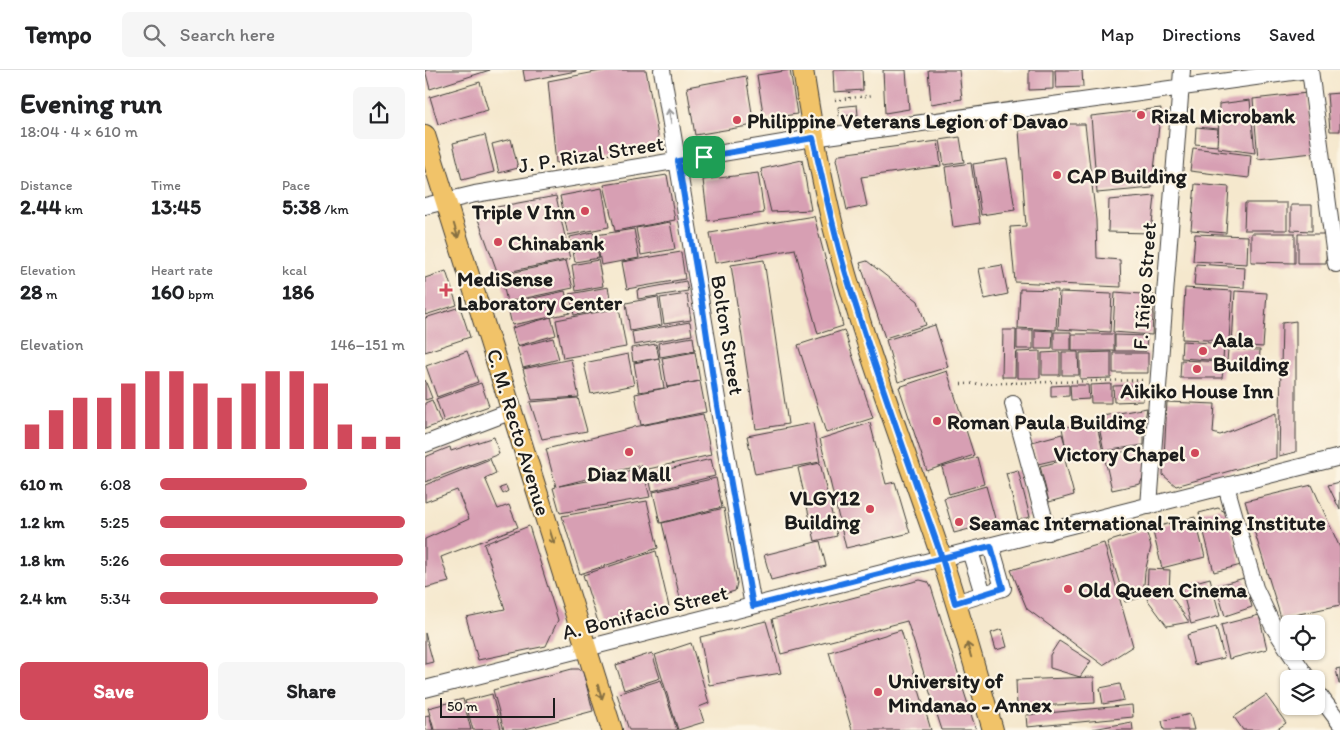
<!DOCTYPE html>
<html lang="en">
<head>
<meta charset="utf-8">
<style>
	body { margin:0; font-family:Itim,sans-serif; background:#f6f6f6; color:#202124; height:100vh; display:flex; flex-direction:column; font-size:19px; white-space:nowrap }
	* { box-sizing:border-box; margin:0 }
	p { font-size:16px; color:#757577 }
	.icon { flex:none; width:28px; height:28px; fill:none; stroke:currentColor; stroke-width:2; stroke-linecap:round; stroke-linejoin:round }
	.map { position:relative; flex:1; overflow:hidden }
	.drawer { display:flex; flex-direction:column; background:#fff; width:425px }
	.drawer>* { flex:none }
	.controls { position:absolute; left:855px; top:545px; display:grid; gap:10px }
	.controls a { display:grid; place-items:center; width:45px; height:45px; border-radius:8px; background:#fff; box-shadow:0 1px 4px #0004; font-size:25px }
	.scale { position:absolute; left:15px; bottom:12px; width:115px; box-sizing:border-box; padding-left:5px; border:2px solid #1c1c1c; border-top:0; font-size:14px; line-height:18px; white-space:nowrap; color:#1c1c1c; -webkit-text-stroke:4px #fcf5e5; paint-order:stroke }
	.pin { position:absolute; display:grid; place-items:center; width:42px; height:42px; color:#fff; margin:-21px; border-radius:10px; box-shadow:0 2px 8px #0006 }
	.round { display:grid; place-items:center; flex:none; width:52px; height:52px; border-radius:8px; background:#f6f6f6 }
	.overview { display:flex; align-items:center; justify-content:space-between; height:85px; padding:0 20px }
	h1 { font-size:28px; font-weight:800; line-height:38px }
	.metrics { display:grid; grid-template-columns:repeat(3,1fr); gap:8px; height:85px; padding:5px 20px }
	.metrics div { display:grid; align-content:center }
	.metrics b { font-size:21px; font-weight:800 }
	.metrics small { font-size:14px; font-weight:400 }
	.metrics p { font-size:14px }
	.chart { height:140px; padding:10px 20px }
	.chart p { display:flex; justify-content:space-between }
	.chart svg { width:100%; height:90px; margin-top:5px; stroke:#d1495b; stroke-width:6 }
	.button { display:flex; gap:10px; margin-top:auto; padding:10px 20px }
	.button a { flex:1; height:58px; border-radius:8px; background:#d1495b; color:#fff; font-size:20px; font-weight:800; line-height:58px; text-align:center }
	.button a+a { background:#f6f6f6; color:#202124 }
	ul { padding:0 20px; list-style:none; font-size:16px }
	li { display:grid; grid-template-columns:80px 60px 1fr; align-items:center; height:38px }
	li i { height:12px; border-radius:6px; background:#d1495b }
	header { display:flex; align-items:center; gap:30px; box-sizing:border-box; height:70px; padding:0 25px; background:#fff; border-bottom:1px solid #e0e0e0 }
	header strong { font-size:24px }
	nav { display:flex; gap:28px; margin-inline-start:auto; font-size:18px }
	.search { width:350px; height:45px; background:#f6f6f6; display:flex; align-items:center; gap:12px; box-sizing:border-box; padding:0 18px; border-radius:8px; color:#757577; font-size:19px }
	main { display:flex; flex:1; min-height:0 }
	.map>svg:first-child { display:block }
	.building { fill:#d79fb3 }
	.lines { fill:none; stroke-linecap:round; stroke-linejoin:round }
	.minor-casing { stroke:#3d3b37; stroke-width:18 }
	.major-casing { stroke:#3d3b37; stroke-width:22 }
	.path { stroke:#3d3b37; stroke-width:2.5; stroke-dasharray:1 4; stroke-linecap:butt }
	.minor { stroke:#fff; stroke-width:16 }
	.major { stroke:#f1c369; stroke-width:20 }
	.oneway { stroke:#999 }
	.oneway2 { stroke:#867042 }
	.route-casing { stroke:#fff; stroke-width:10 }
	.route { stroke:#1a73e8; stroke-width:6 }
	.poi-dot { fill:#d1495b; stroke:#fcf5e5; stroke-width:2 }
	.labels { text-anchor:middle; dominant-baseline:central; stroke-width:4.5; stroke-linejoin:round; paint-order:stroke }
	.poi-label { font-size:21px; font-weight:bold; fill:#1c1c1c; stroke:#fcf5e5; text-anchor:start }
	.street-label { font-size:21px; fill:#1c1c1c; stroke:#fcf5e5 }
</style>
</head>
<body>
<header>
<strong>Tempo</strong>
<div class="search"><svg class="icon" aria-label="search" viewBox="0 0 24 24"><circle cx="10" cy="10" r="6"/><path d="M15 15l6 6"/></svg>Search here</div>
<nav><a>Map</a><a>Directions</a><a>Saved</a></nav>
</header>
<main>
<section class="drawer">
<div class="overview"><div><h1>Evening run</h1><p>18:04 · 4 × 610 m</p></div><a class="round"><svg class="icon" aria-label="share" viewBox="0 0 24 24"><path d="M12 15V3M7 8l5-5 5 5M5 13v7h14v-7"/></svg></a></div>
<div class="metrics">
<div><p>Distance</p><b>2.44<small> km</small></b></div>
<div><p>Time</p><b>13:45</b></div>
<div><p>Pace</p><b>5:38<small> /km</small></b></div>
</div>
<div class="metrics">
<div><p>Elevation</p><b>28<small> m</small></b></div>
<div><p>Heart rate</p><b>160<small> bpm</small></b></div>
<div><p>kcal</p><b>186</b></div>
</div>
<div class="chart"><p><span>Elevation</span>146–151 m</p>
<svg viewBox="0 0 160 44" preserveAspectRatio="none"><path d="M5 44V32M15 44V25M25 44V19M35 44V19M45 44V12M55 44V6M65 44V6M75 44V12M85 44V19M95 44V12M105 44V6M115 44V6M125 44V12M135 44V32M145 44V38M155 44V38"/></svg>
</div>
<ul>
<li><b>610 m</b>6:08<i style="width:60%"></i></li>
<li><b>1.2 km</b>5:25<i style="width:100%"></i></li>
<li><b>1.8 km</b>5:26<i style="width:99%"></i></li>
<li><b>2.4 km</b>5:34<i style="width:89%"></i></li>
</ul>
<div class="button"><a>Save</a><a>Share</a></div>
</section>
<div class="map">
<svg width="915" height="660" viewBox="0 0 915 660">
	<rect width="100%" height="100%" fill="#fcf5e5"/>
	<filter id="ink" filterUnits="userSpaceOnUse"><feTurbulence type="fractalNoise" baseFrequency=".02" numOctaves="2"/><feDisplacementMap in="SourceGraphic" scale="10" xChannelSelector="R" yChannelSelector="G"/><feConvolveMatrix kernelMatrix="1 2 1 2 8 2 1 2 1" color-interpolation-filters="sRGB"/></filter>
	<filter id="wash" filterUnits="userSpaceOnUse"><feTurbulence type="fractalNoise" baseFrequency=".0096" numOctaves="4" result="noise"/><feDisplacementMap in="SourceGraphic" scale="20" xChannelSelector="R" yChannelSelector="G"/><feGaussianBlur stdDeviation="1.12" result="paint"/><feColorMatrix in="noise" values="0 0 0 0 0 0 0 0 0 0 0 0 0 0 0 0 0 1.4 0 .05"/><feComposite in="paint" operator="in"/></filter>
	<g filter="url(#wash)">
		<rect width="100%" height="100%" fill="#f5e8cd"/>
		<g id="blocks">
			<path class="building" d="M0,0h65l-60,19z
				M98,0h53v1l-51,10z
				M181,0h40l14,76 -104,17 -8,-82z
				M365,0l7,44 -33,5 -7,-44z
				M408,0h29l1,20 -29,2z
				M458,0h23l3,39 -24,4z
				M503,0h31l3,29 -31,5z
				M604,0h24v19l-24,1z
				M630,0h27l1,17 -27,1z
				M321,6l8,49 -59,10 -8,-48z
				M55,12l8,28 -50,14 -8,-27z
				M882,23l6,60 -55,6 -5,-60z
				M915,23v38h-10l-3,-37z
				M825,30l5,53 -37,-5 1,-44z
				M432,35l1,10 -19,1 -1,-9z
				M736,38l-9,80 -55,5 -6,-77z
				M641,54h19l11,96 1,38 23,2 1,27 -106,-5 -5,-55 16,-1 -7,-96z
				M771,57l22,2 -1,17 -22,-2z
				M60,65l9,37 -32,8 -9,-37z
				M535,67l4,25 -20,3 -4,-25z
				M86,69l7,29 -19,5 -7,-29z
				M513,71l3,25 -80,11 6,29 -20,4 -11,-51 4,-5z
				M768,78l58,7 -2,23 -59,-7z
				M582,89l8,51 -34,5 -8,-51z
				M377,90l9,50 -40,2 -10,-43z
				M546,93l9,60 -27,4 -8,-60z
				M333,103l6,40 -56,8 -5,-41z
				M242,105l8,45 -60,11 -11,-46z
				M770,114l34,3 -3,46 -35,-3z
				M177,118l7,39 -41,8 -8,-39z
				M131,126l14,63 -72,15 -23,-63z
				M730,126l-4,37 -43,-1 1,-32z
				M820,133h42v27h-43z
				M866,135h21v26l-21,-1z
				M389,146l29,110 -25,8 -23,-85 -80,14 -5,-30z
				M245,152l5,27 -34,6 -5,-27z
				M209,159l5,29 -38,7 -5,-30z
				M168,162l6,26 -24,4 -5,-25z
				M826,163h44v30l-44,-1z
				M770,164l53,2 -1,28 -54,-3z
				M873,164h29l-1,29h-28z
				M256,182l4,27 -58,10 -5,-27z
				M173,190l5,26 -27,5 -4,-26z
				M339,190l24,164 -32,5 -25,-164z
				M141,191l7,27 -66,14 -6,-27z
				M442,191l51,40 8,24 -41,13 -25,-75z
				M771,194l49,3 -1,21 -50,-3z
				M577,195l6,29 -23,5 -6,-30z
				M21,201l11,34 -32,10v-37z
				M261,211l2,10 -50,8 -1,-9z
				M183,217l4,21 -38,7 -4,-21z
				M760,218l47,3 -3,50 -47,-2z
				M595,219l38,1 -2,40 -38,-2z
				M140,221l5,22 -58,12 -5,-21z
				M810,221l32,2 -4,54 -31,-2z
				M635,222l52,2 -2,38 -52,-3z
				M690,222l39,3 -2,40 -39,-3z
				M262,224l4,26 -27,4 -4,-26z
				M233,227l4,28 -32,6 -4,-28z
				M35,237l10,30 -45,15v-34z
				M194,238l7,39 -63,11 -7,-38z
				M126,247l5,18 -39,11 -5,-18z
				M871,251v131l-17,4 3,-133z
				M265,252l2,13 -58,10 -2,-13z
				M510,255l13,42 -50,15 -12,-42z
				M419,260l29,88 -47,15 -28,-88z
				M578,260h13l-1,47h-13z
				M592,260h16v19h-16z
				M610,260l18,1 -1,18h-17z
				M629,262h17v18h-17z
				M647,264h42v17h-42z
				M690,265l32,1 -1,15h-31z
				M268,267l2,14 -35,6 -2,-14z
				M128,268l6,21 -36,9 -6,-21z
				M757,271l42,3 -1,17 -42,-3z
				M231,274l3,14 -26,4 -2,-14z
				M803,279l32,1 -1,14 -32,-2z
				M42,281l11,31 -41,15 -11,-31z
				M615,281v27h-23v-26z
				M270,282l5,29 -33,6 -5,-29z
				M635,282v23h-18v-22z
				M637,282h16l1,23h-17z
				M686,282v26l-31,1v-26z
				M688,283h35v20h-35z
				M203,284l6,31 -43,9 -7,-31z
				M234,288l5,30 -25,4 -5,-29z
				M146,289l8,38 -47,3 -9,-31z
				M756,290l43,2 -2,16h-42z
				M522,301l27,84 -47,16 -28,-84z
				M0,310l7,18 -7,2z
				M275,311l6,31 -65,13 -6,-31z
				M56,313l8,23 -45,16 -8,-23z
				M686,314v19h-20l-1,-18z
				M644,315v11l-18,1v-11z
				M645,315h18l1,14 -18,1z
				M718,315v16l-29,1 -1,-16z
				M153,328l9,33 -45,8 -12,-37z
				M7,330l9,23 -16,6v-26z
				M742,332l48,2 -2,29 7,2 56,-22v45l-100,28 -13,-11z
				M722,338l-3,18v19l-40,6 -7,-34z
				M278,344l8,41 -67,15 -3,-5 -82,21 40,-7 43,-12 8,30 -90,16 -7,-25 3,-1 -10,-38 86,-21 1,-1z
				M671,351l7,31 -34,8 -1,-3 -30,7 -6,-22 30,-8 3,10 -3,-16z
				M388,353l7,39 -65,12 -8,-38z
				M445,353l16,61 9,-2 15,51 -64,15 -26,-109z
				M69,367l5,17 -74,28v-25l25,-10 1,4z
				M718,379l3,14 -2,12 -4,9 -28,6 -8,-35z
				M552,387l7,27 -35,10 -7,-27z
				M65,389l6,14 -11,5 13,31 11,-4 9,22 -77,30 8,25 -24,6v-49l44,-20 -12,-29 -32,12v-17z
				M286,389l4,17 -63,15 -4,-17z
				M640,390l9,35 -25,7 -9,-36z
				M395,393l17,73 -22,5 -17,-73z
				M593,400l12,47 -12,3 -12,-47z
				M291,408l6,29 -62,16 -7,-31z
				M915,412v28l-12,-25z
				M887,415l28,63v57l-59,13 -36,-117z
				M81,416l2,5 -5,3 -3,-6z
				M561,416l10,36 -42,11 -10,-35z
				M222,431l11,47 -78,26 -18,-58z
				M299,438l13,75 -2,8 -53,15 -20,-83z
				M793,438l9,5 14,52 -27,7 -15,-59z
				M770,447l10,40 -43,11 -10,-40z
				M104,456l29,94 -12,26 -68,14 -12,-43 39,-8 -21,-65z
				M721,460l5,17 -6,25 -2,25 -18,5 -18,-60z
				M395,471l6,25 -55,14 -7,-25z
				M679,473l29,103 -30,19 -76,-56 -16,-39z
				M231,481l13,56 -63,19 -8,-4 -15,-47z
				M723,499l22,1 -1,23 20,29 -22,4 -20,-27z
				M785,508l10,38 -29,8 -10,-38z
				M819,508l8,29 -27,9 -9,-30z
				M495,510l8,2 3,5 45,143h-34l-35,-109 -126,33 -9,-35z
				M834,545l8,34 -38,10 -8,-34z
				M341,551l15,52 -72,12 -9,-48z
				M791,557l8,31 -30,7 -7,-30z
				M577,559l5,18 -11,3 -5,-17z
				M476,560l30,100h-79l-23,-78z
				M0,563l8,29 -8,2z
				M634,571l32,20 -11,16 -30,-9v-13z
				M266,573l18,60 -10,4 5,15 -26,8 -23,-75z
				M227,583l8,25 -36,12 -8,-25z
				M915,598v16h-1l-3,-15z
				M147,599h7l4,3 10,39 -71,19h-18l-11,-40z
				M669,607l1,26 -78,4 -1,-27z
				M236,610l16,50h-48l-12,-36z
				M695,614l4,16 -21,4 -3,-16z
				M67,624l9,35 -28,1 -8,-29z
				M841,625l20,28 -10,7h-33l-9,-13z
				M38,629l8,31h-37l-6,-22z
				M707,635l1,12 -106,10 -1,-12z
				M765,644l4,16h-30l-2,-9z
				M4,645l4,15h-8v-14z
				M707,652l1,8h-40v-1z"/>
		</g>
	</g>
	<g filter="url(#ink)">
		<use href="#blocks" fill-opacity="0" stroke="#3d3b37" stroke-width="1"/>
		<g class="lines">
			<defs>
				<path id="minor" d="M237,0c30,179 59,358 91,536
					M885,0l26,194
					M0,136l50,-12 338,-56 494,-68
					M588,334l35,128
					M0,374l87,-33
					M801,416l29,102 18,38 16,25
					M724,436l33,-436
					M545,481l13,43
					M530,533l48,-15 -12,-42
					M864,581l19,28
					M0,619l915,-232
					M891,621l24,32"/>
				<path id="major" d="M378,0c8,52 17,104 30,156 28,112 71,221 108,330 19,57 35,116 52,174
					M0,65l187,595"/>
			</defs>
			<use href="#minor" class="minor-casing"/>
			<use href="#major" class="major-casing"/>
			<path class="path" d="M424,28v-7
				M410,30l39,-5
				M536,314l183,-4"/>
			<use href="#minor" class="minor"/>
			<use href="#major" class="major"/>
		</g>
		<defs><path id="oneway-shaft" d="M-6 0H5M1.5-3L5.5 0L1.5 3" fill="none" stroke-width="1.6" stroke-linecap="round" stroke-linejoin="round" transform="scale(1.25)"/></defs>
		<use class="oneway" href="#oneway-shaft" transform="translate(245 46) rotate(-100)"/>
		<g class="oneway2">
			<use href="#oneway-shaft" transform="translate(31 161) rotate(73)"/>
			<use href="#oneway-shaft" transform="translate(127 467) rotate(72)"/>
			<use href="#oneway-shaft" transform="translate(544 580) rotate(-107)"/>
			<use href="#oneway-shaft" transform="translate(175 622) rotate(73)"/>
		</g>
	</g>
	<g class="lines" filter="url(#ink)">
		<defs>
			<path id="route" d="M279,87l-26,4 25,148 14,97 36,200 189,-48 13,45 48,-15 -12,-42 -49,12c-33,-96 -69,-192 -98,-291 -12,-42 -21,-85 -31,-129l-109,19"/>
		</defs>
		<use href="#route" class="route-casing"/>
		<use href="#route" class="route"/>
	</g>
	<g class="poi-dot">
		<circle cx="716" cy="45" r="5"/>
		<circle cx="312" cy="50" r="5"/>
		<circle cx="632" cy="105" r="5"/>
		<circle cx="160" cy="141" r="5"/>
		<circle cx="73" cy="172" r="5"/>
		<path d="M18.5 212.5h5v5h5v5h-5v5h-5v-5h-5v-5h5z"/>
		<circle cx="778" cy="281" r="5"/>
		<circle cx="772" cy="299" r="5"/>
		<circle cx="512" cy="351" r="5"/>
		<circle cx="204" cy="382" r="5"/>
		<circle cx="770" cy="383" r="5"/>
		<circle cx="445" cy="439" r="5"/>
		<circle cx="534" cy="452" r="5"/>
		<circle cx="643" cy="519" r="5"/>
		<circle cx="453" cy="622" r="5"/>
	</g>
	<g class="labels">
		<g class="poi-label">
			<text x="726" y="45">Rizal Microbank</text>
			<text x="322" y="50">Philippine Veterans Legion of Davao</text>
			<text x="642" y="105">CAP Building</text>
			<text x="150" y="141" text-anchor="end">Triple V Inn</text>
			<text x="83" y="172">Chinabank</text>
			<text x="32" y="208">MediSense<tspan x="32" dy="24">Laboratory Center</tspan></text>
			<text x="788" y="269">Aala<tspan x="788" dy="24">Building</tspan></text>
			<text x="772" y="320" text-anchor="middle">Aikiko House Inn</text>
			<text x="522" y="351">Roman Paula Building</text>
			<text x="760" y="383" text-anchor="end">Victory Chapel</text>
			<text x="204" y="403" text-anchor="middle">Diaz Mall</text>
			<text x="435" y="427" text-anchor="end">VLGY12<tspan x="435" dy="24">Building</tspan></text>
			<text x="544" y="452">Seamac International Training Institute</text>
			<text x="653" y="519">Old Queen Cinema</text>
			<text x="463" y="610">University of<tspan x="463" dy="24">Mindanao - Annex</tspan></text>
		</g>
		<g class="street-label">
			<text transform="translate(166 84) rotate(-9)">J. P. Rizal Street</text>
			<text transform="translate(719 216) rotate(-86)">F. Iñigo Street</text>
			<text transform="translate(303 265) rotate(81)">Bolton Street</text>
			<text transform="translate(94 362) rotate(73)">C. M. Recto Avenue</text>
			<text transform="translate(220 542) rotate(-14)">A. Bonifacio Street</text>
		</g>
	</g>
</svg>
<div class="controls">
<a><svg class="icon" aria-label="locate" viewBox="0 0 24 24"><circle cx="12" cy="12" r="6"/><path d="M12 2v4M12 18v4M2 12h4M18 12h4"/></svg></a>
<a><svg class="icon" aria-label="layers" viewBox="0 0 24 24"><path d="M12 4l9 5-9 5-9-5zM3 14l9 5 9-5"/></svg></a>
</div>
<div class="scale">50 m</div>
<div class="pin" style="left:279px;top:87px;background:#1e9e55"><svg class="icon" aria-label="arrive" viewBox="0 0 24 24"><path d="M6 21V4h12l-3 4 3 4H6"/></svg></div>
</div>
</main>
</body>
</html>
